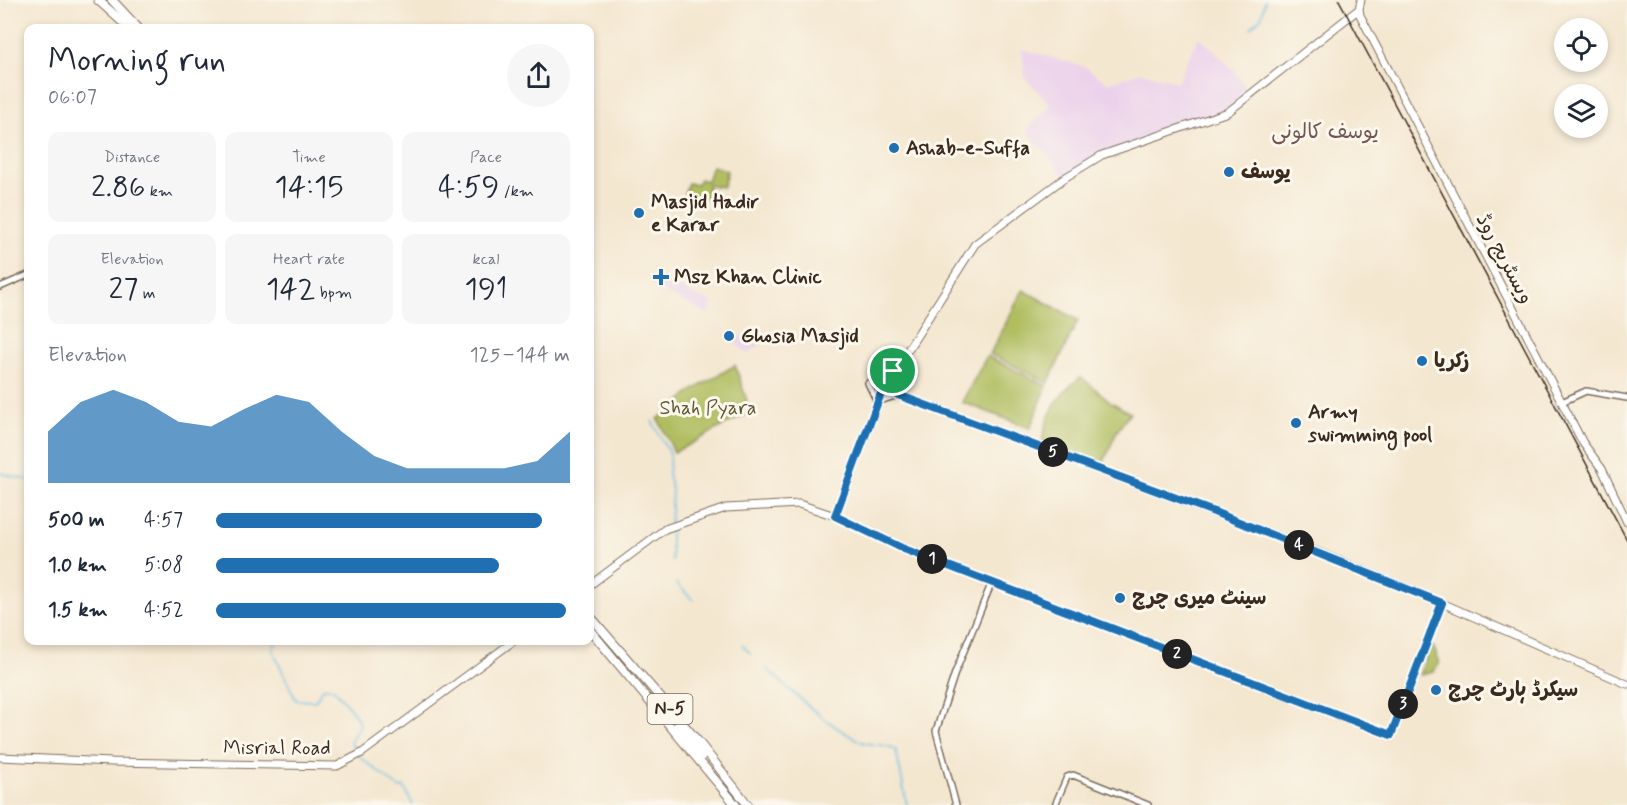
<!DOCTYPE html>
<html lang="en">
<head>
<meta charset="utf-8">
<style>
	body { margin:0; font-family:Mynerve,"Playpen Sans Arabic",sans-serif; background:#f6f6f7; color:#1f2937; height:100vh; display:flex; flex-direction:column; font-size:22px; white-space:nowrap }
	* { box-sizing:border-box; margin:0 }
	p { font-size:20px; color:#747a83 }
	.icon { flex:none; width:33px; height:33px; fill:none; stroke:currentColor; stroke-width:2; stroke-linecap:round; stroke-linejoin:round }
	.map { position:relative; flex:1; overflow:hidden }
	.drawer { position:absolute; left:24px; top:24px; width:570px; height:621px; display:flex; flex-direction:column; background:#fff; border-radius:12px; box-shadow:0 3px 9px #0003 }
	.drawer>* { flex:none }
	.fabs { position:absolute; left:1554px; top:18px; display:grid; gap:12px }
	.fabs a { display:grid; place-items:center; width:54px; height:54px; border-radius:50%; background:#fff; box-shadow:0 3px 9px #0003; font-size:30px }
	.pin { position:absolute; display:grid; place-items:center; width:51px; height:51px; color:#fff; margin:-26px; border:3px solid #fff; border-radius:50%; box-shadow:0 2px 6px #0007 }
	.km { position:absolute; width:30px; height:30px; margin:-15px; border-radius:50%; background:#222; color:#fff; font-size:16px; line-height:30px; text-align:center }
	.round { display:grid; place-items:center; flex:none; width:63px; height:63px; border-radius:32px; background:#f6f6f7 }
	.headline { display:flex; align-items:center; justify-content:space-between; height:102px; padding:0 24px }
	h1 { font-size:33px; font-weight:600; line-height:45px }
	.metrics { display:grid; grid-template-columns:repeat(3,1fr); gap:9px; height:102px; padding:6px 24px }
	.metrics div { display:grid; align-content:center; border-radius:12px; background:#f6f6f7; text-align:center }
	.metrics b { font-size:30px; font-weight:600 }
	.metrics small { font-size:16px; font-weight:400 }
	.metrics p { font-size:16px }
	.chart { height:168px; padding:12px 24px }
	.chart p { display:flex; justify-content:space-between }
	.chart svg { width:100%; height:108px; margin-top:6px; fill:#1f6fb2; opacity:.7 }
	ul { padding:0 24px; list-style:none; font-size:20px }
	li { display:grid; grid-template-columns:96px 72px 1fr; align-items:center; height:45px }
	li i { height:15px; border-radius:8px; background:#1f6fb2 }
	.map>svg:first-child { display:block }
	.built { fill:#ebd1eb }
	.green { fill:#b0be61; stroke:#767440; stroke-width:1.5 }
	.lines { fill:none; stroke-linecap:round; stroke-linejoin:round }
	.stream { stroke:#64bbe1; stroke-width:1.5 }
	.minor-casing { stroke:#7c6c5c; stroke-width:8 }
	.major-casing { stroke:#7c6c5c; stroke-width:9 }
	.highway-casing { stroke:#7c6c5c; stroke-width:10 }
	.minor { stroke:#fff; stroke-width:5 }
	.major { stroke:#fff; stroke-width:7 }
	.highway { stroke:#fff; stroke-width:8 }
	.rail { stroke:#3b2a1e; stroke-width:1.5 }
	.route-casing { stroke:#fff; stroke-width:12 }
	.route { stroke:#1f6fb2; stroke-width:8 }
	.poi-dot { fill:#1f6fb2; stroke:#fbf7ec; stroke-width:2 }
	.labels { text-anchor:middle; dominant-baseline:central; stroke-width:6; stroke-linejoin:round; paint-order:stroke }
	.shield { fill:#fbf7ec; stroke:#75685c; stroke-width:1.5 }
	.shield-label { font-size:18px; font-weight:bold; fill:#3b2a1e }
	.poi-label { font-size:20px; font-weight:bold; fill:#3b2a1e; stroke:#fbf7ec; text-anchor:start }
	.street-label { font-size:20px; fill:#3b2a1e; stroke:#fbf7ec }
	.park-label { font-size:20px; fill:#5e5632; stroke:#fbf7ec }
	.neighbourhood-label { font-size:21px; fill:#735554; stroke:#fbf7ec }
</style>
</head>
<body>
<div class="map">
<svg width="1627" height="805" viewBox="0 0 1627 805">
	<rect width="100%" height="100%" fill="#fbf7ec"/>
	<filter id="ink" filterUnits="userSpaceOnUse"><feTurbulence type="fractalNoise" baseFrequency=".0167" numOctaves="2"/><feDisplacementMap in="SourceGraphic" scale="12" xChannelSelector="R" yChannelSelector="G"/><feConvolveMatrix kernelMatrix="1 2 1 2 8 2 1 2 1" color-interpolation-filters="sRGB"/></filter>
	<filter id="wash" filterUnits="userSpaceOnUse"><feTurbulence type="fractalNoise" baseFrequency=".008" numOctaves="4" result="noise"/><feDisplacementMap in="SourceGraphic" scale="24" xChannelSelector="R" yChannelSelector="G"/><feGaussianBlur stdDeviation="1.35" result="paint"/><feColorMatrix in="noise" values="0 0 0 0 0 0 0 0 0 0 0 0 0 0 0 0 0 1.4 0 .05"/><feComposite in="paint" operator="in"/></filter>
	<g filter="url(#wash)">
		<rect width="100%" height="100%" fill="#f4e7d0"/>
		<path class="built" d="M1199,36l36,35 15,24 -22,17 -127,42 -35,23 -39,-46 24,-26 -26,-27 -3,-29 63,18 23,16 33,-11 36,10z
			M655,276l57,27 -4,11 -57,-29z
			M742,335l20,9 -15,10 -12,-11z"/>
		<path class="green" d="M712,166l15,5 -4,16 -15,-2v13l-24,-3 4,-12 8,2 4,-6 7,2z
			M1023,290l55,30 -30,63 -58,-29z
			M987,356l60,30 -17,42 -68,-26z
			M735,365l16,48c-27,9 -50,28 -77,39l-16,-33 37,-30z
			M1081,377l30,25 19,11 -13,18 -15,35 -60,-22c3,-28 17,-51 39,-67z
			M1430,645l4,3 5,15 -6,9 -13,3z"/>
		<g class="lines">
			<path class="stream" d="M1251,28l11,-12 3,-16
				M652,421l18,34 -2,19 4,16 -2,36
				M0,473l28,7
				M670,530l2,31
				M676,583l17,17
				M276,640l-3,11 23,49 19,1 8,-13h10l22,26 5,11 -10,17 7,12
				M742,645l8,8
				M767,669c29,26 58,55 93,72 11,6 26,1 36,9l11,55
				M360,757l39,31 5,-1 9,18"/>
		</g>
	</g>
	<g filter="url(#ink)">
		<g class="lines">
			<defs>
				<path id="minor" d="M0,287l28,-12
					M868,383l9,19 21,-7 -5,-23
					M1562,402l24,-11 41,7
					M835,516l69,33 487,186 51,-132
					M956,805l-20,-74 19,-58 37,-91
					M1055,805l12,-28 6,-2 75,30"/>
				<path id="major" d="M1359,9l1,6 223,428 19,26 25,53
					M883,389l425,159 134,55 185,81
					M590,585l75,-56 61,-21 73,-4 36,12 48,-127 92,-145 91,-67 36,-22 126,-43 131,-103 2,-9
					M0,757l112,5 225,4 25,-13 153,-113"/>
				<path id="highway" d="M98,0l31,28
					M112,0l26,28
					M590,616l107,124 51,65
					M590,630l146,175
					M678,725l24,31 -2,2 -5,-4"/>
			</defs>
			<use href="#minor" class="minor-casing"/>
			<use href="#major" class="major-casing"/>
			<use href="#highway" class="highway-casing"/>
			<use href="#minor" class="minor"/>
			<use href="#major" class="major"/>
			<use href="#highway" class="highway"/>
			<path class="rail" d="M1339,0l288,540"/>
		</g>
	</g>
	<g class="lines" filter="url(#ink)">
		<defs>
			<path id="route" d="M893,371l5,24 316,117 228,91 -51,132 -487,-186 -69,-33 48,-128z"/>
		</defs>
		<use href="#route" class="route-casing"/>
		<use href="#route" class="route"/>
	</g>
	<g class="poi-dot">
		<circle cx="894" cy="148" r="6"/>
		<circle cx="1229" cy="172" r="6"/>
		<circle cx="639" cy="213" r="6"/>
		<path d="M658 268h6v6h6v6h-6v6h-6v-6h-6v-6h6z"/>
		<circle cx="729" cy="336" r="6"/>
		<circle cx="1422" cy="361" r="6"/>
		<circle cx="1296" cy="423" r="6"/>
		<circle cx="1120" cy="598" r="6"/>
		<circle cx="1436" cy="690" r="6"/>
	</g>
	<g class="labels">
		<rect class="shield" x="647.5" y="694" width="45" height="30" rx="4.5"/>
		<g class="shield-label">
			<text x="670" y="709">N-5</text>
		</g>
		<g class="poi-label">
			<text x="906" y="148">Ashab-e-Suffa</text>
			<text x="1241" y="172">یوسف</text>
			<text x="651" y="202">Masjid Hadir<tspan x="651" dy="23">e Karar</tspan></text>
			<text x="674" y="277">Msz Khan Clinic</text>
			<text x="741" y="336">Ghosia Masjid</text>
			<text x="1434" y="361">زکریا</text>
			<text x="1308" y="412">Army<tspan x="1308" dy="23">swimming pool</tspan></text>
			<text x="1132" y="598">سینٹ میری چرچ</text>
			<text x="1448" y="690">سیکرڈ ہارٹ چرچ</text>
		</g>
		<g class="street-label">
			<text transform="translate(1504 259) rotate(62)">ویسٹریج روڈ</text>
			<text x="277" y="748">Misrial Road</text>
		</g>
		<g class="park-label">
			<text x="708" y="408">Shah Pyara</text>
		</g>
		<g class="neighbourhood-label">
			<text x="1325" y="132">یوسف کالونی</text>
		</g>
	</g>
</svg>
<div class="fabs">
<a><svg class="icon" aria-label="locate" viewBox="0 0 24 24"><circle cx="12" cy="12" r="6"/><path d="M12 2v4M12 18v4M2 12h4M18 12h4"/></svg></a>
<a><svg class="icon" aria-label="layers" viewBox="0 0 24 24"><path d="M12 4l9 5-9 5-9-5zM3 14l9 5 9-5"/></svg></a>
</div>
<div class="pin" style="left:893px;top:371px;background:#1e9e55"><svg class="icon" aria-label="arrive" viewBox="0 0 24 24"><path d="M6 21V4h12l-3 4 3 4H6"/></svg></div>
<b class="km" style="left:932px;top:559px">1</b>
<b class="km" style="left:1177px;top:654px">2</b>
<b class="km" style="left:1403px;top:704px">3</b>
<b class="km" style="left:1299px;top:545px">4</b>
<b class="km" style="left:1053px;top:452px">5</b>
<section class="drawer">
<div class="headline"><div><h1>Morning run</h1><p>06:07</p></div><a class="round"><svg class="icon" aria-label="share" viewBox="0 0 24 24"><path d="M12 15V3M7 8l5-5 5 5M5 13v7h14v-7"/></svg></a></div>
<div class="metrics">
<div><p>Distance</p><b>2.86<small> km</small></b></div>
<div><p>Time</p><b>14:15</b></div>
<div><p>Pace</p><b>4:59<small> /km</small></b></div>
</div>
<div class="metrics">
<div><p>Elevation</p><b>27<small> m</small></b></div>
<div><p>Heart rate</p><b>142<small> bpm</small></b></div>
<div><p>kcal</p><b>191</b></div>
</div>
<div class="chart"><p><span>Elevation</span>125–144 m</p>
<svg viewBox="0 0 160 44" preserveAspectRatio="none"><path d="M0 44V23L10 11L20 6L30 11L40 19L50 21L60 14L70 8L80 11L90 23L100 33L110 38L120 38L130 38L140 38L150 35L160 23V44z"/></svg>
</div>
<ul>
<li><b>500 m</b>4:57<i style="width:92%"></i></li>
<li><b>1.0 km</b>5:08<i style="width:80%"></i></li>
<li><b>1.5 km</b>4:52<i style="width:99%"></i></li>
</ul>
</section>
</div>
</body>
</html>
